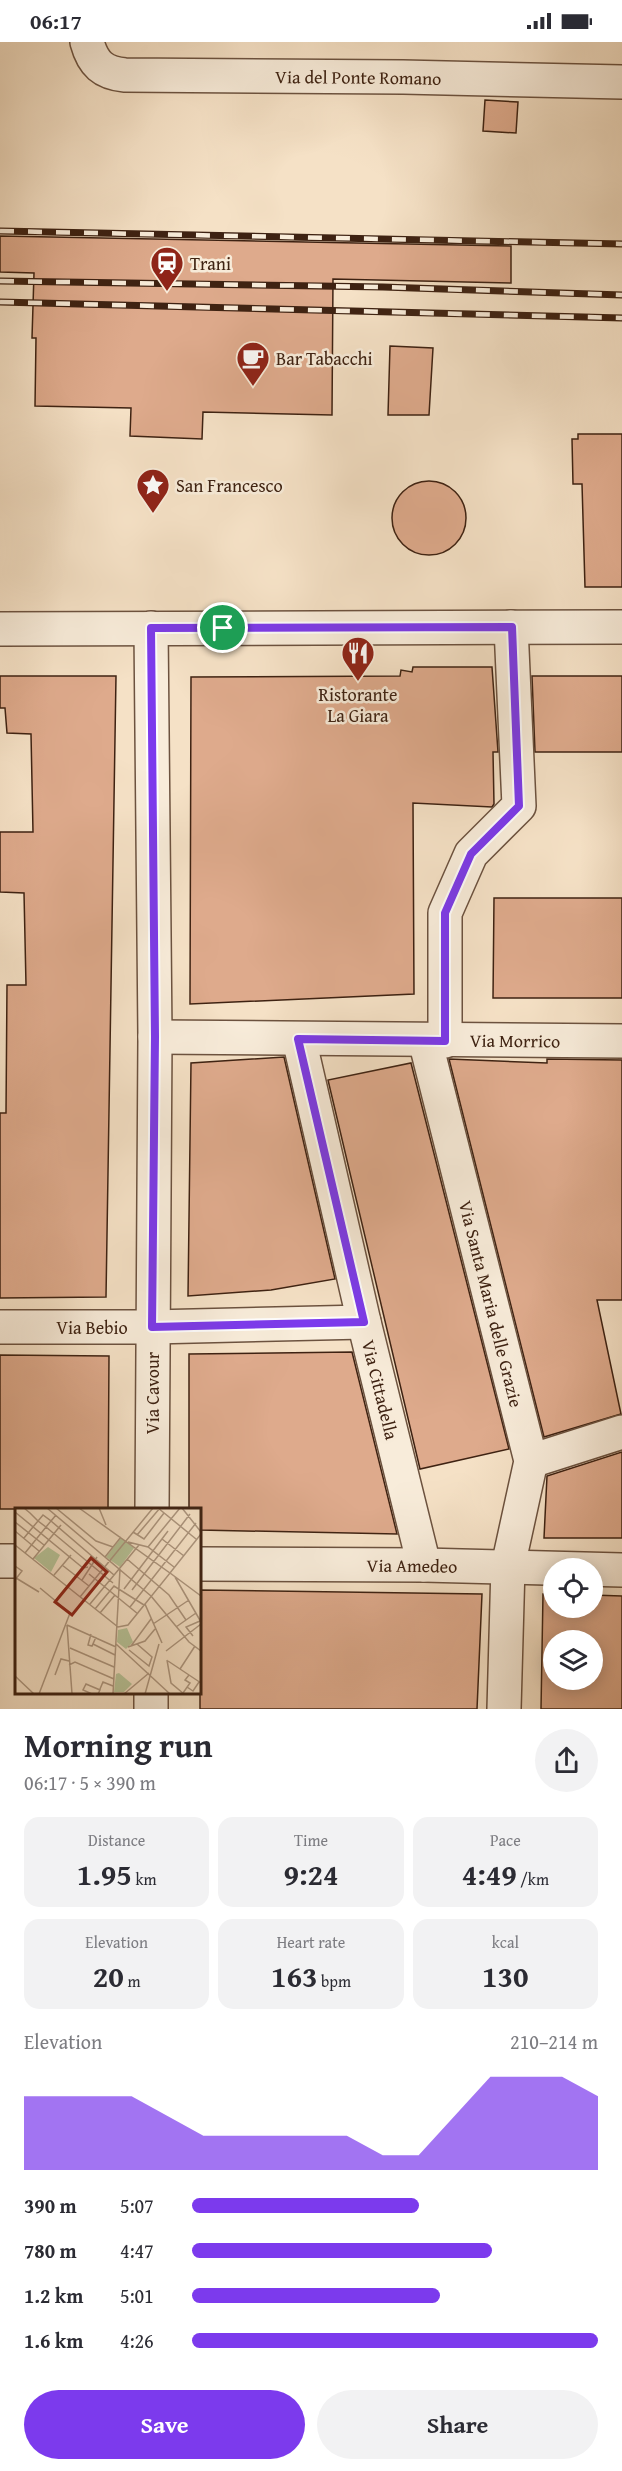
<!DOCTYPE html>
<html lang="en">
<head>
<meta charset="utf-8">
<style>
	body { margin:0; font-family:"Gentium Book Plus",serif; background:#f2f2f3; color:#2b2b33; height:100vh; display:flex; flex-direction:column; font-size:22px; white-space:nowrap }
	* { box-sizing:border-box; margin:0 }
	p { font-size:20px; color:#7c7c81 }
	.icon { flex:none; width:33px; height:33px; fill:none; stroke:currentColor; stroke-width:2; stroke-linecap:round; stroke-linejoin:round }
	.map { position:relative; height:1667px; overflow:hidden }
	.side { display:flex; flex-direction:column; background:#fff; flex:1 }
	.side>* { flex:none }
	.fabs { position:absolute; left:543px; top:1516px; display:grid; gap:12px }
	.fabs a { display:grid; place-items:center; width:60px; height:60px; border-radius:50%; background:#fff; box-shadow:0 3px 15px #0003; font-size:30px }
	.pin { position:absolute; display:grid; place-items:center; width:51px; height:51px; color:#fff; margin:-26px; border:3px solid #fff; border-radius:50%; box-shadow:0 2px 6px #0007 }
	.round { display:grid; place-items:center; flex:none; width:63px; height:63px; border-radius:32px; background:#f2f2f3 }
	.overview { display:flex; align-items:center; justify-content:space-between; height:102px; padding:0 24px }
	h1 { font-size:33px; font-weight:700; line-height:45px }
	.metrics { display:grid; grid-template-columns:repeat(3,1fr); gap:9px; height:102px; padding:6px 24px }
	.metrics div { display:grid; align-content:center; border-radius:15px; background:#f2f2f3; text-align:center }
	.metrics b { font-size:30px; font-weight:700 }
	.metrics small { font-size:16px; font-weight:400 }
	.metrics p { font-size:16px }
	.chart { height:168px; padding:12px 24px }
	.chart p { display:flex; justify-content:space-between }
	.chart svg { width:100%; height:108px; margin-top:6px; fill:#7c3aed; opacity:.7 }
	.button { display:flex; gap:12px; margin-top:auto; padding:12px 24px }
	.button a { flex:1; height:69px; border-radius:36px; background:#7c3aed; color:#fff; font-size:24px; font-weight:700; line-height:69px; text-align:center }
	.button a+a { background:#f2f2f3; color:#2b2b33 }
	ul { padding:0 24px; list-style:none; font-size:20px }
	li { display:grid; grid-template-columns:96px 72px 1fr; align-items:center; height:45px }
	li i { height:15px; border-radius:8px; background:#7c3aed }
	.status { display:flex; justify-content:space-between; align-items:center; height:42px; padding:0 30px; background:#fff; direction:ltr }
	.status svg { height:16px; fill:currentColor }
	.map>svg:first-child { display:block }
	.building { fill:#deaa8c; stroke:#3e2212; stroke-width:1.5; fill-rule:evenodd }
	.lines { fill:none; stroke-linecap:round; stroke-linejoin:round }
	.minor-casing { stroke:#6c523f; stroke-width:36 }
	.minor { stroke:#f8ecda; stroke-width:33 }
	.rail-casing { stroke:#3e2212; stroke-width:7 }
	.rail { stroke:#f8ecda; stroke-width:4.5; stroke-dasharray:14; stroke-linecap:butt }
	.route-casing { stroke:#fff; stroke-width:12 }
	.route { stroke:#7c3aed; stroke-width:8 }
	.labels { text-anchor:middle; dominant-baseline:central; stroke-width:5; stroke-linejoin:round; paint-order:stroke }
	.street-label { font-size:18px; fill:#3e2212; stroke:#f8ecda }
	.poi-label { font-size:18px; fill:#3e2212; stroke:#f8ecda; text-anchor:start }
	.inset-road { fill:none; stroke:#ac957e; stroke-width:1.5 }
	.view { fill:#8f2418; fill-opacity:0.15; stroke:#8f2418; stroke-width:3 }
	.inset-edge { fill:none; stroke:#3e2212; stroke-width:3 }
</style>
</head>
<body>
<div class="status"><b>06:17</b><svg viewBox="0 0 49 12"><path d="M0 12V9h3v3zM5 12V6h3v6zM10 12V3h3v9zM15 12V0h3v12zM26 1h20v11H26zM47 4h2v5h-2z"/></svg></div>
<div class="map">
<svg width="622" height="1667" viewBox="0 0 622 1667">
	<rect width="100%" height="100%" fill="#f5e1c6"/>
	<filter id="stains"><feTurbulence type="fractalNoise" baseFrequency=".00333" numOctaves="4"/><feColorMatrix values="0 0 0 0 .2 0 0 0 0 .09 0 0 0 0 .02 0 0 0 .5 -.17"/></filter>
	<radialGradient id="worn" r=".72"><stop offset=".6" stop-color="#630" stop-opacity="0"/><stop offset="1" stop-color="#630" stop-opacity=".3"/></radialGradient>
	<path class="building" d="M485,58l33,2 -2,31 -33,-2z
		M0,194l511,10v37l-178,-4 -1,136 -129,-3 -1,27 -72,-3 1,-28 -96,-2 1,-68h-4l2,-65 -34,-1z
		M390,304l43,2 -4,67h-41z
		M578,392h44v153h-37l-3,-103h-9l-1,-45h6z
		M392 476a37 37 0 1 1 74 0a37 37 0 1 1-74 0Z
		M413,625h79l6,85h-5l1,52 -2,3 -79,-4 1,191 -224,10 1,-327 209,-1 1,-6 11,2z
		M0,634h116l-10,621 -106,1v-185h6l1,-128h19l-2,-92 -24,-1v-60h33l-2,-98 -24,-1 -2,-25h-5z
		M532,634h90v76h-87z
		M494,856h128v100h-129z
		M284,1015l51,222 -64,11 -83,6 3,-233z
		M449,1017l98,4v-4l75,1v240h-25l24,114 -77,23z
		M411,1021l98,386 -89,20 -92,-389z
		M352,1310l45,182 -197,-4v-21h-11v-155z
		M0,1313l109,1 -1,153h-108z
		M622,1410v86h-78l3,-62z
		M200,1548l282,4 -5,115h-277z
		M543,1552l11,1v13h38v-13l30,1v113h-81zM554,1599h38v39h-38z"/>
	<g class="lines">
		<defs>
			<g id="minor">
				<path id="s1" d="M87,0c6,22 16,31 38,33l278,2 219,5"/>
				<path d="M151,586l4,409 -3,473"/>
				<path d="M0,587l622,-2"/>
				<path id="s2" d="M155,995l467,4"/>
				<path id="s3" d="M299,997l65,283 60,243"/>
				<path id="s4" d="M425,998l106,421 -23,105 -4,143"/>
				<path d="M445,999v-128l26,-59 48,-48 -8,-179"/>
				<path id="s5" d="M0,1285h152l212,-5"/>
				<path d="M531,1419l91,-29"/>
				<path d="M0,1519h16"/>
				<path id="s6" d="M200,1522l224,1 198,5"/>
				<path d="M151,1667v-17"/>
			</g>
		</defs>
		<use href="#minor" class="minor-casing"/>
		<use href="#minor" class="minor"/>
		<defs>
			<path id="rail" d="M0,189l622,13
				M0,239l383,6 239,8
				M0,260l622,16"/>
		</defs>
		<use href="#rail" class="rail-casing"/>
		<use href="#rail" class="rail"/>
	</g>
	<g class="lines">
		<defs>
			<path id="route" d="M512,585l7,179 -48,48 -26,59v128l-147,-2 66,283 -212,5 3,-290 -4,-409z"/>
		</defs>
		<use href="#route" class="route-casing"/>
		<use href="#route" class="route"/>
	</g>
	<defs>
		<symbol id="station-pin" viewBox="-11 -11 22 30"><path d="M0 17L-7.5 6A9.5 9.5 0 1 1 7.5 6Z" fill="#8f2418" stroke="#f8ecda"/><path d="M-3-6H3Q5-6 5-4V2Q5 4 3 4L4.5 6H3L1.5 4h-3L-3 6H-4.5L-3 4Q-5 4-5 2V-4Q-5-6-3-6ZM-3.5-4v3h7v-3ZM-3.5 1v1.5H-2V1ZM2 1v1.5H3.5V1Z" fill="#fff"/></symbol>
		<symbol id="cafe-pin" viewBox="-11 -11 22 30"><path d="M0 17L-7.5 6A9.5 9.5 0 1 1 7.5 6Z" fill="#8f2418" stroke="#f8ecda"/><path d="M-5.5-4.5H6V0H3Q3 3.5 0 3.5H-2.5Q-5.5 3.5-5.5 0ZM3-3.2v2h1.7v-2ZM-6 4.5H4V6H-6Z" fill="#fff"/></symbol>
		<symbol id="sight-pin" viewBox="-11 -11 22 30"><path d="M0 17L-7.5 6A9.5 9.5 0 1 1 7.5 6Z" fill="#8f2418" stroke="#f8ecda"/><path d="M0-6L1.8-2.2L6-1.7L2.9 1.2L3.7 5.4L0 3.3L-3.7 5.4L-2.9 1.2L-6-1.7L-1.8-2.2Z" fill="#fff"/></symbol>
		<symbol id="restaurant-pin" viewBox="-11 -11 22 30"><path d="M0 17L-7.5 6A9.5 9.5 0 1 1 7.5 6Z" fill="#8f2418" stroke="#f8ecda"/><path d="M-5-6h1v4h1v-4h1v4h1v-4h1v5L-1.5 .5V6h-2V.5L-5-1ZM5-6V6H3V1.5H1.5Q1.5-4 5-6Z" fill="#fff"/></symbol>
	</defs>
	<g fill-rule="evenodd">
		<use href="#station-pin" x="148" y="202" width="38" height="52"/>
		<use href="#cafe-pin" x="234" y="297" width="38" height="52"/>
		<use href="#sight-pin" x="134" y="424" width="38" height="52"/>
		<use href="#restaurant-pin" x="339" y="592" width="38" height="52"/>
	</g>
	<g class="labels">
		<g class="street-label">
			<text stroke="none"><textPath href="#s1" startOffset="288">Via del Ponte Romano</textPath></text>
			<text stroke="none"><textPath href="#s2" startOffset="360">Via Morrico</textPath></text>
			<text stroke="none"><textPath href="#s4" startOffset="272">Via Santa Maria delle Grazie</textPath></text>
			<text stroke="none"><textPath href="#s5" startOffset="92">Via Bebio</textPath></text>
			<text stroke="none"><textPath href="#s3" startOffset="360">Via Cittadella</textPath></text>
			<text transform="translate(152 1351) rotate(-90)">Via Cavour</text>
			<text stroke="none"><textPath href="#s6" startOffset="212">Via Amedeo</textPath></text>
		</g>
		<g class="poi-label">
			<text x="190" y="221">Trani</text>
			<text x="276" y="316">Bar Tabacchi</text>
			<text x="176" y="443">San Francesco</text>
			<text x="358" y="652" text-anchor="middle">Ristorante<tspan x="358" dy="21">La Giara</tspan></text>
		</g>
	</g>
	<g transform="translate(15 1466)">
		<rect width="186" height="186" fill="#f5e1c6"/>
		<path d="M106,30l13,10 -14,19 -14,-10zM33,39l12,8 -9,17 -17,-14zM112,120l6,14 -7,7 -9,-7 1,-12zM104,165l13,11 -8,8h-10l2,-18z" fill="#b7c499"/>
		<path class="inset-road" d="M9,0l6,5 8,8 8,6 5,-6 -8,-6 -10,12 -9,11M32,0l104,88M41,0l40,33 17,6M64,0l91,65 31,-39M84,0l7,17M143,0l38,31M167,0l19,24M0,4l68,56 5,-1M41,7l-5,6 63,54M0,14l29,23M0,23l24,20M118,24l11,7 20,-26M122,27l23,-27M147,31l22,17M113,34l20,5 26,20M0,37l103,82 10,-2 17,-21M133,39l32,-39M10,45l21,-26 67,56M90,49l16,-20M18,51l28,-34M112,51l42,36 17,25M47,57l27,21M0,58l7,5 -7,9M74,66l49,40M39,67l17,-20M160,69l26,45M1,70l23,14M67,72l15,-23M109,81l44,-58M117,82l58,-76M136,88l38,46 12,9M65,89l73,-89M75,96l49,-59M115,99l66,-84M80,101l19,-23 30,19M85,105l15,-18M138,116l36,-24M52,117l5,69M52,117l49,22M161,119l20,-14M76,126l-3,11 4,1 4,-9M178,128l-7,-9 14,-6M147,135l-17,-39 25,-31 31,23M78,136l22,11M101,136l54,50M116,138l20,-27M113,139l17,-6 10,-12M55,140l44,19M114,142l20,16 3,-9 -15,-13M151,143l35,-27M152,152l4,23 13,11M153,153l33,22M54,157l6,-3 39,17M165,161l15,-23M40,167l6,-16 8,2M0,168l19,18M172,179l6,4 6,-9M85,181l3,-7 10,4M168,185l7,-10 -5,-3 4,-5M24,186l31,-81 -30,-25M77,186l-9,-4 3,-6 14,6 -2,4M98,186l7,-125M109,186l25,-21M130,186l14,-50"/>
		<path class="view" d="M76,50l16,14 -35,43 -17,-13z"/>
		<rect width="186" height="186" class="inset-edge"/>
	</g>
	<rect width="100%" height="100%" filter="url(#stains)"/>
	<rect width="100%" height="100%" fill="url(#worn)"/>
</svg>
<div class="fabs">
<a><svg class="icon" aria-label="locate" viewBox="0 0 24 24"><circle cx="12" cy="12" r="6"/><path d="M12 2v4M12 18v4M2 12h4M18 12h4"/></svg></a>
<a><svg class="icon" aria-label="layers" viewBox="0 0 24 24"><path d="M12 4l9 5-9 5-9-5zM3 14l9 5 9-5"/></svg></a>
</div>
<div class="pin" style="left:223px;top:586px;background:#1e9e55"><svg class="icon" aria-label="arrive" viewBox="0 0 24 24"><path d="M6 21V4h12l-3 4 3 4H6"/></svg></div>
</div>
<section class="side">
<div class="overview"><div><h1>Morning run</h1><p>06:17 · 5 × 390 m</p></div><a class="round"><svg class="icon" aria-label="share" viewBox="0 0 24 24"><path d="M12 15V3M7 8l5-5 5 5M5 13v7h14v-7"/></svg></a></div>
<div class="metrics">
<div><p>Distance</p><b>1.95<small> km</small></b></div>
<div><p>Time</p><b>9:24</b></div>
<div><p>Pace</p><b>4:49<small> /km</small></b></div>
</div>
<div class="metrics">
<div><p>Elevation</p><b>20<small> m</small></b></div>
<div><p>Heart rate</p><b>163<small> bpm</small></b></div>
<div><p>kcal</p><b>130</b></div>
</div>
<div class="chart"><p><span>Elevation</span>210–214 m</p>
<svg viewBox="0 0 160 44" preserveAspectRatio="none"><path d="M0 44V14L10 14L20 14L30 14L40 22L50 30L60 30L70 30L80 30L90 30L100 38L110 38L120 22L130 6L140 6L150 6L160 14V44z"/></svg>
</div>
<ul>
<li><b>390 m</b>5:07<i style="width:56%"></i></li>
<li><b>780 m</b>4:47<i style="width:74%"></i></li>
<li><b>1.2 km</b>5:01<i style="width:61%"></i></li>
<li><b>1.6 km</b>4:26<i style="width:100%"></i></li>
</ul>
<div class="button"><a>Save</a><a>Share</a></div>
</section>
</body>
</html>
